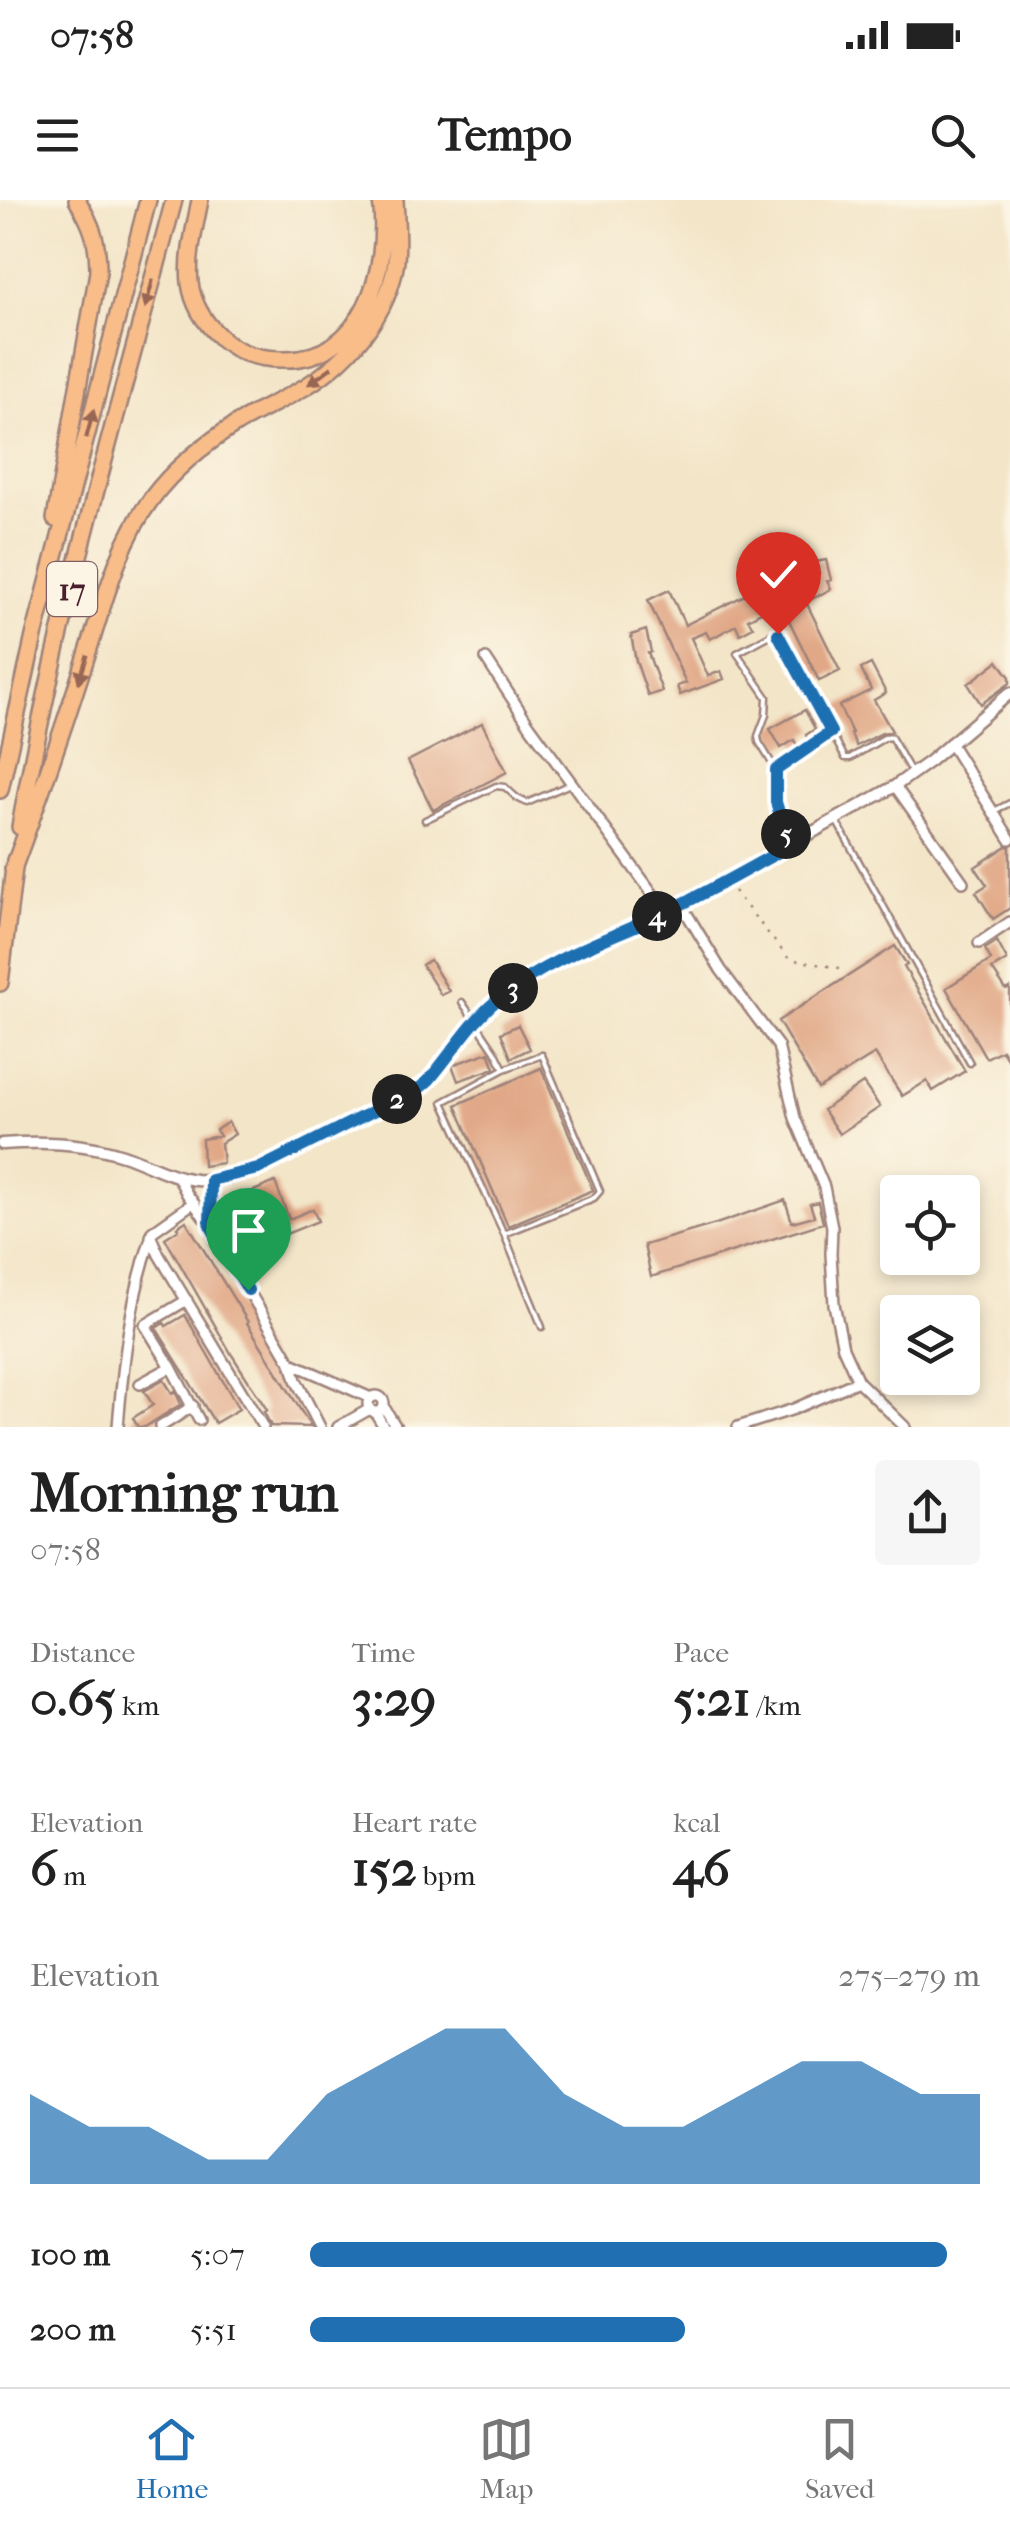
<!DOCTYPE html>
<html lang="en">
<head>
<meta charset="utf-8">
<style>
	body { margin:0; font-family:"IM FELL French Canon",serif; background:#f6f6f6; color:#222; height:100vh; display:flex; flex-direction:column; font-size:38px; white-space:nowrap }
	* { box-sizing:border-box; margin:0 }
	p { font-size:32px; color:#767676 }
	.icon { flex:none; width:55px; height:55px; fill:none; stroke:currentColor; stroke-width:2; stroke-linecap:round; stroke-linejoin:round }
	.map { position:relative; height:1227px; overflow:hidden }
	.drawer { display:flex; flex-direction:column; background:#fff; flex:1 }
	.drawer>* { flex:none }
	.fabs { position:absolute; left:880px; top:975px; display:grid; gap:20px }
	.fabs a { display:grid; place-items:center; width:100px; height:100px; border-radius:10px; background:#fff; box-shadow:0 5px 15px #0003; font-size:50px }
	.pin { position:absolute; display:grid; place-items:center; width:85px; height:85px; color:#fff; margin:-102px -42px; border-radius:50% 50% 50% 0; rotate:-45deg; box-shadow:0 0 10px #0007 }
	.pin .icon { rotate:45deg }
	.km { position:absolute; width:50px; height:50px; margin:-25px; border-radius:50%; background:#222; color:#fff; font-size:28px; line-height:50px; text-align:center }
	.round { display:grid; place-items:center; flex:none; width:105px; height:105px; border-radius:10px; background:#f6f6f6 }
	.head { display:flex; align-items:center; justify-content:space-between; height:170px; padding:0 30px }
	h1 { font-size:55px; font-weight:700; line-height:75px }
	.stats { display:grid; grid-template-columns:repeat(3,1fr); gap:15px; height:170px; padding:10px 30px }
	.stats div { display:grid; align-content:center }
	.stats b { font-size:50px; font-weight:700 }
	.stats small { font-size:28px; font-weight:400 }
	.stats p { font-size:28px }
	.chart { height:280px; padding:20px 30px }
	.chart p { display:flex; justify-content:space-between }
	.chart svg { width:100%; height:180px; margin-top:10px; fill:#1f6fb2; opacity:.7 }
	ul { padding:0 30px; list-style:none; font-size:32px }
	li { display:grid; grid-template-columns:160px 120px 1fr; align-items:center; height:75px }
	li i { height:25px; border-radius:12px; background:#1f6fb2 }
	.status { display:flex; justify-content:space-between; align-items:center; height:70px; padding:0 50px; background:#fff; direction:ltr }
	.status svg { height:28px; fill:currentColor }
	header { display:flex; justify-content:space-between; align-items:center; height:130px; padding:0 30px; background:#fff; font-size:45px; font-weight:700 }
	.dock { display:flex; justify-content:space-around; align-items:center; height:140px; border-top:2px solid #e0e0e0; background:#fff; font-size:28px; color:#767676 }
	.dock a { display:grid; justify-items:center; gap:5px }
	.dock .current { color:#1f6fb2 }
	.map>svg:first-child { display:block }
	.building { fill:#e1a887 }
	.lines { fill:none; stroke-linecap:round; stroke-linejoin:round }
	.service-casing { stroke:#9e827a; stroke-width:9 }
	.minor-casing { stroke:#9e827a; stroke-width:14 }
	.tertiary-casing { stroke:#9e827a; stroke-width:15 }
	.motorway-casing { stroke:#9e827a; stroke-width:20 }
	.path { stroke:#9e827a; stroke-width:2.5; stroke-dasharray:2.5 8; stroke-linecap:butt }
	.service { stroke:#fff; stroke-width:4 }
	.minor { stroke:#fff; stroke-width:9 }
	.tertiary { stroke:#fff; stroke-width:10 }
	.motorway { stroke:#f8bd89; stroke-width:15 }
	.oneway { fill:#986655 }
	.route-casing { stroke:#fff; stroke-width:20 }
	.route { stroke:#1f6fb2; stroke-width:12 }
	.labels { text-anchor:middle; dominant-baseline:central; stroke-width:10; stroke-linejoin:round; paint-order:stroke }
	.shield { fill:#fcf5e5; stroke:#7f5f63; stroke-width:2.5 }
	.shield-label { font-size:32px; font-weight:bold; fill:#4a1f2b }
</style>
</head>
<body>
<div class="status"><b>07:58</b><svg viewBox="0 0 49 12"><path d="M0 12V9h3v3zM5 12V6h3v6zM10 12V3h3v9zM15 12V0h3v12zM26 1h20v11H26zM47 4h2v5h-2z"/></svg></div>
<header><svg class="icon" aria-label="menu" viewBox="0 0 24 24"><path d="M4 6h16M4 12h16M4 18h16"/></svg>Tempo<svg class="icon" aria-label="search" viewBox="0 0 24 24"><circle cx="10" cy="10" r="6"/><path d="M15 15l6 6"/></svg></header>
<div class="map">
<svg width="1010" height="1227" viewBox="0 0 1010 1227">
	<rect width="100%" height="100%" fill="#fcf5e5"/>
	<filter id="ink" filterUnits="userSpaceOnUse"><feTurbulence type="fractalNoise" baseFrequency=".01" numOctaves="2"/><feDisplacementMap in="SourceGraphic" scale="20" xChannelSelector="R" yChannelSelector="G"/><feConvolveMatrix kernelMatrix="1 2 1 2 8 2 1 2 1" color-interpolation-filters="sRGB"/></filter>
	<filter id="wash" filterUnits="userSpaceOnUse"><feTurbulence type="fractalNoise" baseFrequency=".0048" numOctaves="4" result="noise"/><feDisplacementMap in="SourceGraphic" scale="40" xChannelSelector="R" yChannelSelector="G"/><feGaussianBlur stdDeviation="2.25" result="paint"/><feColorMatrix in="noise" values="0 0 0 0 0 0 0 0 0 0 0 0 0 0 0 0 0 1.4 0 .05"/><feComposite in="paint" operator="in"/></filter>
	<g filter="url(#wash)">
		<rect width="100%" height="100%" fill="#f3e5c8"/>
		<g id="blocks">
			<path class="building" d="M826,360l5,20 -4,1 4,8 -25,13 34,69 -21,10 -39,-79 -32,17 5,8 -13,7 -4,-9 -26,14 -4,-7 -15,6 17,38 13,-5 3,8 -44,16 -3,-9 9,-3 -38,-83 21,-10 16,35 106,-53 6,12 22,-11 -3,-11z
				M646,430l5,22 -3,1 14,38 -14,5 -12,-35 -5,-26z
				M998,461l12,16v6l-29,21 -13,-20z
				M871,464l15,29 -12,7 18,31 -10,2 -26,13 -5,-12 1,-1 -13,-27 32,-16 -10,-21z
				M805,510l10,19 -9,6 3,6 -11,7 -4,-8 -13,8 -11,-19z
				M482,523l25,49 -74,38 -25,-49z
				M1007,646l3,1v61l-17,11 -17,-27 11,-7 -12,-18z
				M997,741l10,19 -15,9 14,21 4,-2v75l-8,-13 -16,8 -40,-70 45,-28 -6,-11z
				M895,746l12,19 -3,2 61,104 -32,20 -6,-10 -25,15 -27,-42 -57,35 -40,-68z
				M430,760l19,31 -8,4 -19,-30z
				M518,825l12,24 -19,9 -10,-25z
				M489,852l6,16 -37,13 -6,-16z
				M541,868l52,122 -85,36 -52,-121z
				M863,883l17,24 -41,27 -16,-24z
				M228,922l7,12 -14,9 2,20 -20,3 -1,-27 18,-3 -4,-6z
				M275,982l14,37 24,-10 5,12 -39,16 -11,-25 -8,4 -9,-24z
				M785,1000l7,22 22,-6 -4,-12 8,-2 5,21 -172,54 -7,-32 72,-21z
				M186,1021l62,101 -1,1 64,104 -40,-1 -7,-14 3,-2 -35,-55 -67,-117 14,-9 -2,-2z
				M185,1115l54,94 -24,14 -59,-95 8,-5 2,3z
				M164,1180l8,13 3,-2 6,13 -36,23h-7l-5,-9 20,-13 -9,-14z"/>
		</g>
	</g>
	<g filter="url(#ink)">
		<use href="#blocks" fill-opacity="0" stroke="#9e827a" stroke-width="2.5"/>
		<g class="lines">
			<defs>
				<path id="service" d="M776,570l-17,-28 -1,-6 8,-21 1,-18 -30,-44 37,-20 7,4 64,121h5l34,-20 7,-1 19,33
					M994,611l16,-8
					M425,620l71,-34 9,1 12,11 10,5 41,-18
					M837,622l133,241
					M788,642l-12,-40v-32l55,-38
					M462,802l33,49 9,18
					M504,1034l90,-36 6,-7 -58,-136 -38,14 -61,33 61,132 38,93"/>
				<path id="minor" d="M486,459l44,67 136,186
					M950,543l60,96
					M895,586l68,96
					M681,704l40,66 57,76 17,72 29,69 8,40 -1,27 3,50 9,44 15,33 47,46
					M979,743l31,-21
					M178,977l9,17 23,31 1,-45
					M193,1003l-41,29 -1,5 8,18 104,172
					M210,1025l81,138 80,35
					M187,1100l-42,25 26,42 28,53
					M291,1163l5,17 24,47
					M140,1184l31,-17
					M368 1204a8 8 0 1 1 16 0a8 8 0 1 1-16 0Z
					M384,1207l12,20
					M375,1212l9,15
					M118,1227c5,-64 12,-127 33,-189
					M160,1227l33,-21
					M338,1227l32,-18
					M738,1227l56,-18 64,-28"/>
				<path id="tertiary" d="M2,944c40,-3 82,-2 121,11 24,8 47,22 73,25 46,4 96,-27 136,-47 30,-16 59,-31 89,-46l8,-7 45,-57 29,-28 28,-19 44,-25 91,-39 60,-31 169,-95 35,-25 80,-68"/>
				<path id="motorway" d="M200,0c-5,27 -13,56 -10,83 3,21 14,39 29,53 17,17 39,23 63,23 83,3 108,-93 99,-159
					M55,319l43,-247c0,-30 -5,-46 -21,-72
					M0,590l34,-154 114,-436
					M20,627c37,-212 99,-419 154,-627
					M13,669c25,-67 48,-134 70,-202 19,-56 33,-121 69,-169 23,-31 54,-55 86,-75 22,-13 45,-23 67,-36 44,-27 84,-73 91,-126 2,-20 0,-41 -1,-61
					M0,783l15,-123"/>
			</defs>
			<use href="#service" class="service-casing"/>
			<use href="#minor" class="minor-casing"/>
			<use href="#tertiary" class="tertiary-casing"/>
			<use href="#motorway" class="motorway-casing"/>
			<path class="path" d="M734,691l55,68 50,9"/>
			<use href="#service" class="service"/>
			<use href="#minor" class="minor"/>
			<use href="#tertiary" class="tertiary"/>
			<use href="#motorway" class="motorway"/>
		</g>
		<defs><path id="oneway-solid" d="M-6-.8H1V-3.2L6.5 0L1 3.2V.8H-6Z" transform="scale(2.5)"/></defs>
		<g class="oneway">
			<use href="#oneway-solid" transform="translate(149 94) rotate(105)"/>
			<use href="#oneway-solid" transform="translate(320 176) rotate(144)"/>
			<use href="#oneway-solid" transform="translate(90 224) rotate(-75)"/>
			<use href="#oneway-solid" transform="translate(83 469) rotate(108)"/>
		</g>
	</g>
	<g class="lines" filter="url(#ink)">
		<defs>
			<path id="route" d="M248,1090l-38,-65 1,-45 47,-11 163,-82 8,-7c25,-29 44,-63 76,-86 49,-38 107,-56 163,-83 41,-20 81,-42 121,-65l-13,-44v-32l55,-38 -53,-98"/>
		</defs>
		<use href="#route" class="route-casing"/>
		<use href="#route" class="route"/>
	</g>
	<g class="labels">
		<rect class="shield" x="47" y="362" width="50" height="54" rx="8"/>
		<g class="shield-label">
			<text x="72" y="389">17</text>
		</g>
	</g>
</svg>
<div class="fabs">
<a><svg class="icon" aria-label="locate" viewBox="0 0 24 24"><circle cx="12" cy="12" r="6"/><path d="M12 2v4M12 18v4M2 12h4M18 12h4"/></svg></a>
<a><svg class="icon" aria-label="layers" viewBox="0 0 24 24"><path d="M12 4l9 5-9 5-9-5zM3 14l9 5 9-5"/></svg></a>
</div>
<div class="pin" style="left:248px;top:1090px;background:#1e9e55"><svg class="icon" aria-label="arrive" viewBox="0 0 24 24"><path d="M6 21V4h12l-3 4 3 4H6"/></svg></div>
<div class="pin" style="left:778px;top:434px;background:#d93025"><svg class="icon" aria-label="check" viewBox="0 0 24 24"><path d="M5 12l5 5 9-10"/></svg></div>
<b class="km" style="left:397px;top:899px">2</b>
<b class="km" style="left:513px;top:788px">3</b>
<b class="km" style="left:657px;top:716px">4</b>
<b class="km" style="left:786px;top:634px">5</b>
</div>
<section class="drawer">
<div class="head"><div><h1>Morning run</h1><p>07:58</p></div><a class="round"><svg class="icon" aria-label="share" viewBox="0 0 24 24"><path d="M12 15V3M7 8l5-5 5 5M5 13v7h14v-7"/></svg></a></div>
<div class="stats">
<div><p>Distance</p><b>0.65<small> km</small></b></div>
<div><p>Time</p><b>3:29</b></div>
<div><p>Pace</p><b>5:21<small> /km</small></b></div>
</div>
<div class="stats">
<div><p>Elevation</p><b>6<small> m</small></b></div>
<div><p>Heart rate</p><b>152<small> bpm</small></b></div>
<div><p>kcal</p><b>46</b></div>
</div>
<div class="chart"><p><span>Elevation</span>275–279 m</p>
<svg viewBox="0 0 160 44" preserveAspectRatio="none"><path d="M0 44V22L10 30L20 30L30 38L40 38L50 22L60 14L70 6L80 6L90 22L100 30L110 30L120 22L130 14L140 14L150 22L160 22V44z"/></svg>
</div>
<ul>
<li><b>100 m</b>5:07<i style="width:95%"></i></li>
<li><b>200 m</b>5:51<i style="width:56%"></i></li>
</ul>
</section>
<nav class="dock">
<a class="current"><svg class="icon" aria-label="home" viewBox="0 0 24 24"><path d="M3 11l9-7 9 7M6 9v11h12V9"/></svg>Home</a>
<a><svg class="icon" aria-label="map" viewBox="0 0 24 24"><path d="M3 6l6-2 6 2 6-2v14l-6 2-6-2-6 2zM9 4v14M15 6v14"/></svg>Map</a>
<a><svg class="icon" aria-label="saved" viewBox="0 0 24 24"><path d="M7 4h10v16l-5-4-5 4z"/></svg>Saved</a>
</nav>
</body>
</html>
